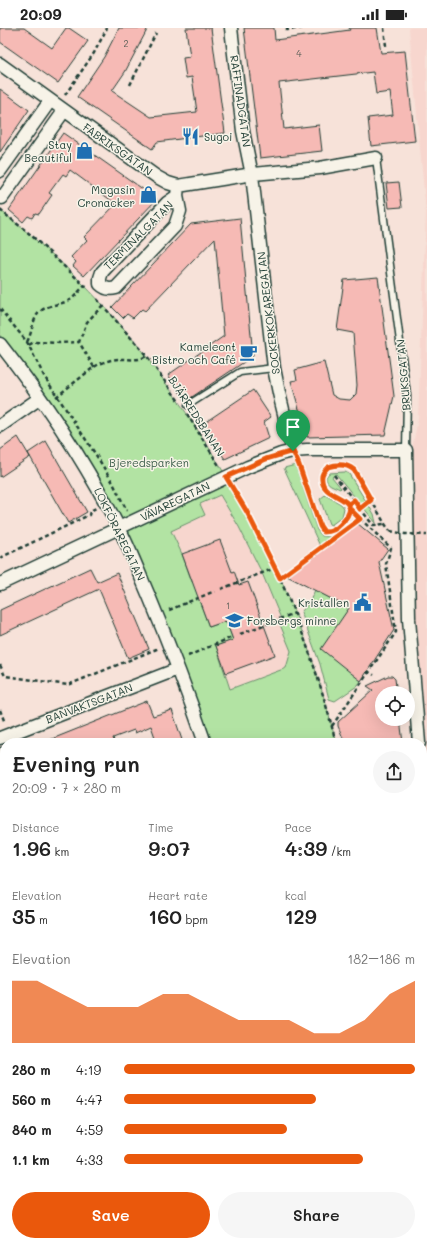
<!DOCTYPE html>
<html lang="en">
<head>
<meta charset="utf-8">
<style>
	body { margin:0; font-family:Mali,sans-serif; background:#f6f6f6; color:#222; height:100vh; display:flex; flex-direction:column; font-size:15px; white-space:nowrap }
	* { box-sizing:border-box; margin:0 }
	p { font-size:13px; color:#767676 }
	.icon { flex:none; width:22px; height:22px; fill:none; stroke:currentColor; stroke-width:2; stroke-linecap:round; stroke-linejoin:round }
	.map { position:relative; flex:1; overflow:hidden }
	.side { position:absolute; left:0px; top:710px; width:427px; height:508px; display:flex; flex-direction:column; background:#fff; border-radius:16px 16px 0 0; box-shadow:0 4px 16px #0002 }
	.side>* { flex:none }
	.buttons { position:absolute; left:375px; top:658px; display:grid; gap:8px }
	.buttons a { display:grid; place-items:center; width:40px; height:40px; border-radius:50%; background:#fff; box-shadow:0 4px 16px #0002; font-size:20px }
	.pin { position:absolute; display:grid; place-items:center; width:34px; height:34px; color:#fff; margin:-41px -17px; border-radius:50% 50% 50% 0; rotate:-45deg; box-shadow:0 0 4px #0007 }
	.pin .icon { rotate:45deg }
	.round { display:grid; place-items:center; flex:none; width:42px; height:42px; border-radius:21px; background:#f6f6f6 }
	.headline { display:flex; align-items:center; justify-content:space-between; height:68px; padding:0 12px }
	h1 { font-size:22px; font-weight:600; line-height:30px }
	.stats { display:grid; grid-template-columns:repeat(3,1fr); gap:6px; height:68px; padding:4px 12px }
	.stats div { display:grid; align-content:center }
	.stats b { font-size:20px; font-weight:600 }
	.stats small { font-size:11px; font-weight:400 }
	.stats p { font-size:11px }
	.chart { height:112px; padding:8px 12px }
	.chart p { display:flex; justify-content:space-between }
	.chart svg { width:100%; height:72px; margin-top:4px; fill:#ea580c; opacity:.7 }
	.action { display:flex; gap:8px; margin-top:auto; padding:8px 12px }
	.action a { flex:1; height:46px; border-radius:24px; background:#ea580c; color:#fff; font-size:16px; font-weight:600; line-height:46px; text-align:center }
	.action a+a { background:#f6f6f6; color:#222 }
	ul { padding:0 12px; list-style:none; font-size:13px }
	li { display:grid; grid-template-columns:64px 48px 1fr; align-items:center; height:30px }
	li i { height:10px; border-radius:5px; background:#ea580c }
	.status { display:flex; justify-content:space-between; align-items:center; height:28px; padding:0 20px; background:#fff; direction:ltr }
	.status svg { height:11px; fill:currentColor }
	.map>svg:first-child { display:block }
	.built { fill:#f7d6ce }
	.green { fill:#b2e3a3; stroke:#68906c; fill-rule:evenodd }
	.building { fill:#f6bab5; stroke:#1f3d34 }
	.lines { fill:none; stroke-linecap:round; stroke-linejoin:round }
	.lane-casing { stroke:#1f3d34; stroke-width:9 }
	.street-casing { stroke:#1f3d34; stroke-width:15 }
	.secondary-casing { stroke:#1f3d34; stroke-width:19 }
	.path { stroke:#1f3d34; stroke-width:2.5; stroke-dasharray:4 3; stroke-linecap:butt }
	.lane { stroke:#f7f3e8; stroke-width:6 }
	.street { stroke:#f7f3e8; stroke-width:12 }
	.secondary { stroke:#f7f3e8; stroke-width:16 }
	.path-bridge { stroke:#1f3d34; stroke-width:2.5; stroke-dasharray:4 3; stroke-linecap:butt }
	.route-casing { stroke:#fff; stroke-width:8 }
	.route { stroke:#ea580c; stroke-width:5 }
	.labels { text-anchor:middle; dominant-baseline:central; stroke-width:3; stroke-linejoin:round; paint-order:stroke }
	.number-label { font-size:9px; fill:#555c54 }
	.street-label { font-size:11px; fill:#1f3d34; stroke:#f7f3e8 }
	.poi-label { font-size:11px; fill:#1f3d34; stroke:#f7f3e8; text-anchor:end }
	.park-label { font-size:11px; fill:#3c5e4a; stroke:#f7f3e8 }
</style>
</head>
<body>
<div class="status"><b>20:09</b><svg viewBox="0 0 49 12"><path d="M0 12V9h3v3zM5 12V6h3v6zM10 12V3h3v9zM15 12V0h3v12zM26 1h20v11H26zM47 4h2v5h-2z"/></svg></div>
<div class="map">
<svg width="427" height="1218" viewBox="0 0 427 1218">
	<rect width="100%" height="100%" fill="#f7e2d9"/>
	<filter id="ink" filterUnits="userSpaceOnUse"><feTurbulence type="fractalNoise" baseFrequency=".025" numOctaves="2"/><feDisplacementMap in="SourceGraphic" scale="8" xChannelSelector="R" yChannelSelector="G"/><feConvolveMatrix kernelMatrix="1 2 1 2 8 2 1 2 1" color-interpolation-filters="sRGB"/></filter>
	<g filter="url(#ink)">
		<path class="built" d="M409,0h18v727l-13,-146 -1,-165 5,-24 8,-207z
			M220,467l19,32 23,46 36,88 -67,82 -84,-214z"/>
		<path class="green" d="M0,182c36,29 71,60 102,94 42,45 76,95 109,147 17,29 35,57 50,87 33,65 58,134 75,205h-131l-86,-215 -119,-184zM220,467l19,32 23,46 20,48 -3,1 12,29 -5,17 -56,21 -14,-43 17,-6 -7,-19 -17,6 -10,-27 17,-6 -7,-18 -17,6 -10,-28 -11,-23 34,-16 -5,-11z
			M296,437l21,65 5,6 8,1v2l-10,7 -36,-78z
			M345,444l4,2 25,40 2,9 -40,-49 -4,3 9,11 -1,1c-6,-3 -14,-4 -14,-12l3,-4z
			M325,467l16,9 3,4 -2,9 -11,8 -2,-1 -9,-25z
			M315,562l34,18 12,73 -4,5 -22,15 -6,-2 -9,-35 -19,-52 8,-9z
			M422,984h5v40l-5,2z"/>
		<path class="building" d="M0,0h24l28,20 14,-20h3l19,13 -30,42 -58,-41z
			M119,0h29l-23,44 -13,19 39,26 46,-5 -5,-35 -6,1 -3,-20 7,-1 -4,-29h25l14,105 -68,9 -5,7 -75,-52 27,-40z
			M244,0h30l1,12 75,-10 -1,-2h28l4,25 24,-2 10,90 -44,5 -3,-28 25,-3 -3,-23 -14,2 -3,-22 -94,11 5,46 35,-4 3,26 -62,7z
			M0,61l29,21 -29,42z
			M63,105l94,66 -73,77 -11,-10 3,-4 -5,-5 16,-17 -3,-3 32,-33 -46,-34 -4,6 -3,-2 -14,19 3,2 -13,19 -4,-1 -3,5 -4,-2 -5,6 -14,-12z
			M399,154l3,25 -13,1 -3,-25z
			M240,190l13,138 -67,45 -18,-26 56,-39 -9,-98 -70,73 -3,-2 -9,9 -6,-4 -4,4 -11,-11 79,-83z
			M378,249l16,119 -9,39 -78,2 -16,-56 6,-1 -2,-10 29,-8 8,33 7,4 11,1 6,-6 1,-9 -4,-52 -16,-3 7,-50z
			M253,362l18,27 -7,5 5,16 -44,21 -24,-34z
			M18,409l12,20 -30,20v-27z
			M46,413l41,71 -19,11 -40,-70z
			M357,495l31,26 -9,13 15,68 -33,51 -40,-32 28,-41 -62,-32z
			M220,512l12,32 2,-1 5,14 9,-3 27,73 -49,18 -10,-27 17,-6 -7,-19 -17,6 -27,-73z
			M90,540l7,14 20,-9 32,76 -21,9 -29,-69 -99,46v-25z
			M388,648h4l3,3 2,14h-15v26h18l3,24h-58l-7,-17v-4l35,-32 -6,-4z
			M147,673l6,15 19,-6 11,33h-26l-6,-17 -16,7 -1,-3 -21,8 1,3 -6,2h-66z"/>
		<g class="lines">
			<defs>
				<path id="lane" d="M376,130l31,237 -1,55
					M188,377l52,-33 34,-4"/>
				<path id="street" d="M231,0l12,103 9,44 22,193 5,25 14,58
					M0,36l157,113 11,6 10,3 75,-12 67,-6 56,-10
					M0,143l50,-70
					M0,168l2,2 62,-87
					M177,168l3,15 -5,15 -59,62c-7,2 -11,1 -16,-4v-6l2,-6 65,-69 10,-7 1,-10
					M0,316c45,57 85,118 118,182 12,23 21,47 31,70 20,48 39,97 56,147
					M0,398l40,-28
					M0,556l248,-117 33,-13 12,-3 14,-1h99l3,169 10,124
					M0,710l178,-69
					M422,744l5,53
					M0,770l5,-2
					M422,842l5,-9
					M0,1080l5,-10
					M0,1129l5,3
					M422,1210l1,8
					M352,1213l1,5
					M106,1218l2,-5"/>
				<path id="secondary" d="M0,728l5,14
					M147,1213l1,5"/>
			</defs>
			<use href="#lane" class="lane-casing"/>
			<use href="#street" class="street-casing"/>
			<use href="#secondary" class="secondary-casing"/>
			<path class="path" d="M287,0v2l15,-2
				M384,0l2,18
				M130,57l26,-52
				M65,67l29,-42 13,-25
				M0,182l31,25 57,54
				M97,271l50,57 33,47
				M0,281l27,33 17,34 52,79 16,26 15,30
				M27,314c5,-9 5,-19 10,-27 8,-11 21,-9 33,-15 6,-4 10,-11 16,-15
				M29,317l5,-3 26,1 19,-1
				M94,339l-15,-25 8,-20 16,-17
				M56,369l38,-30c8,-5 18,-8 27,-8 10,0 17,2 26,-3
				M187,386l33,53
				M298,434l22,64 4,6c6,0 10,-1 14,-5 32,-30 -10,-26 -16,-43 -6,-19 21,-24 32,-14l31,54 5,7
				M334,447l39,50 12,-1
				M232,459c48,80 82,166 104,256
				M360,481l11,-9
				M0,530l89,-43 1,-4 6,-3
				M280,550l80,-59
				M221,561l54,-21
				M169,582l46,-19
				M240,606l55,-21
				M188,628l44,-19
				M0,637l5,11 63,9 91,-37
				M367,643l7,4
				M0,682l5,13
				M332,698l64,-94 -10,-68 5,-16 -41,-39
				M2,782l3,8
				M422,902h5
				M422,916l1,9 4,3
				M422,939l5,5
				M422,952l5,-8
				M422,954l5,4
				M422,968l5,4
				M422,981h5
				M422,1028l5,-1
				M422,1066h5
				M422,1097l5,-1
				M423,1155l4,-9
				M422,1182l5,-1
				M332,1213l1,5"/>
			<use href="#lane" class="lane"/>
			<use href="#street" class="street"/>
			<use href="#secondary" class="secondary"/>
			<path class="path-bridge" d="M390,503l15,3 22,1"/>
		</g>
	</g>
	<g class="lines" filter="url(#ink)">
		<defs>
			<path id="route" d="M293,423l-27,8 -40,18 21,35 33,66 80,-59 -10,-10 -2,-4 6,-5 6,9 11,-9 -17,-30c-7,-6 -17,-6 -26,-3 -4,4 -7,7 -6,13 1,21 46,15 19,44 -5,5 -9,8 -17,8l-4,-6 -21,-61 -6,-14"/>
		</defs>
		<use href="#route" class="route-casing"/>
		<use href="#route" class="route"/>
	</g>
	<defs>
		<symbol id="restaurant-bare" viewBox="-9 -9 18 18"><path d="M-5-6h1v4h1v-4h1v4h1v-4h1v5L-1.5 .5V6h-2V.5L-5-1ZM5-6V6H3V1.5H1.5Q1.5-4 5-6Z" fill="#1f6fb2" stroke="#f7f3e8" stroke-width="2.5" paint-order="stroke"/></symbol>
		<symbol id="shop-bare" viewBox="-9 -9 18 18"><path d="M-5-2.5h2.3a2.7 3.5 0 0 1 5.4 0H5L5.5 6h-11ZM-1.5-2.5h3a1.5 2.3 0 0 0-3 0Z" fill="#1f6fb2" stroke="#f7f3e8" stroke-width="2.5" paint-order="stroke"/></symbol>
		<symbol id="cafe-bare" viewBox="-9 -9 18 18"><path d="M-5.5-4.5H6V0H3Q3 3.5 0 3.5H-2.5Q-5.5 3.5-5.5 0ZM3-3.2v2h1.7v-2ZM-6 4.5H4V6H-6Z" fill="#1f6fb2" stroke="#f7f3e8" stroke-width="2.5" paint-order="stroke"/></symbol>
		<symbol id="civic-bare" viewBox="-9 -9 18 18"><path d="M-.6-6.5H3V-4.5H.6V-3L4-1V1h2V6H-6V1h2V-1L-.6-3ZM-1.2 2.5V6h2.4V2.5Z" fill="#1f6fb2" stroke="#f7f3e8" stroke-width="2.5" paint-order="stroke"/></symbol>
		<symbol id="school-bare" viewBox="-9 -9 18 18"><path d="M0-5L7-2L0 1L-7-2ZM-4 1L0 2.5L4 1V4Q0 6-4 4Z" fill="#1f6fb2" stroke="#f7f3e8" stroke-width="2.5" paint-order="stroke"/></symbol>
	</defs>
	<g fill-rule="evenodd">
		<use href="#restaurant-bare" x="178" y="96" width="25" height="25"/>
		<use href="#shop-bare" x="72" y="110" width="25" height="25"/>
		<use href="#shop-bare" x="136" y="154" width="25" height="25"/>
		<use href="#cafe-bare" x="236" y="312" width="25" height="25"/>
		<use href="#civic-bare" x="350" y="562" width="25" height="25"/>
		<use href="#school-bare" x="222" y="580" width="25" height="25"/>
	</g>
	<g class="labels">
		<g class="number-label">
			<text x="126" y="15">2</text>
			<text x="299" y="25">4</text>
			<text x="228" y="577">1</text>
		</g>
		<g class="street-label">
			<text transform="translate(241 73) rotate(82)">RAFFINADGATAN</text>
			<text transform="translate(118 121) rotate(35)">FABRIKSGATAN</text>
			<text transform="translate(138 207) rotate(-45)">TERMINALGATAN</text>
			<text transform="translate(268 285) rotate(-97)">SOCKERKOKAREGATAN</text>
			<text transform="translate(403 347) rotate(-95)">BRUKSGATAN</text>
			<text transform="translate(197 388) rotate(57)">BJÄRREDSBANAN</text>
			<text transform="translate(175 473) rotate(-26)">VÄVAREGATAN</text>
			<text transform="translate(120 506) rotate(64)">LOKFÖRAREGATAN</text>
			<text transform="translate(89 675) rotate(-21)">BANVAKTSGATAN</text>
		</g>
		<g class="poi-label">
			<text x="204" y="108" text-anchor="start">Sugoi</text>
			<text x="72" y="116">Stay<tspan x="72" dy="13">Beautiful</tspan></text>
			<text x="135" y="161">Magasin<tspan x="135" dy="13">Cronacker</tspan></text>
			<text x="236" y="318">Kameleont<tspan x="236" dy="13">Bistro och Café</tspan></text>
			<text x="349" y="574">Kristallen</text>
			<text x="247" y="592" text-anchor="start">Forsbergs minne</text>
		</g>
		<g class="park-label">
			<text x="149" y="434">Bjeredsparken</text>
		</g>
	</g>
</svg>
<div class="buttons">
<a><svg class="icon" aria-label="locate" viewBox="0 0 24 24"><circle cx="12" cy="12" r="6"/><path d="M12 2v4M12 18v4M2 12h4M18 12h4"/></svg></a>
</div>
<div class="pin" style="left:293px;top:423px;background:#1e9e55"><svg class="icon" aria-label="arrive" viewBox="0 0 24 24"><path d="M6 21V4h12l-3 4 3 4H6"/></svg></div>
<section class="side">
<div class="headline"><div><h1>Evening run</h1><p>20:09 · 7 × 280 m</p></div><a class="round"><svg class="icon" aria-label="share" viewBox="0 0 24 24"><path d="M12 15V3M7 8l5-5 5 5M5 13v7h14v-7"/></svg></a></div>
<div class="stats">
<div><p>Distance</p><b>1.96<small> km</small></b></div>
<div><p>Time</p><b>9:07</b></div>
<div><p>Pace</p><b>4:39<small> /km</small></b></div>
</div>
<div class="stats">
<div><p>Elevation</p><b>35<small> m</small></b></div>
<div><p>Heart rate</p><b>160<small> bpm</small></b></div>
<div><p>kcal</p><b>129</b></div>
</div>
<div class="chart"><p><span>Elevation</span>182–186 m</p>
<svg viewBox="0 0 160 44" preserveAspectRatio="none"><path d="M0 44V6L10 6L20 14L30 22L40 22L50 22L60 14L70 14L80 22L90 30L100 30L110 30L120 38L130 38L140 30L150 14L160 6V44z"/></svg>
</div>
<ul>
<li><b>280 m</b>4:19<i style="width:100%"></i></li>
<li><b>560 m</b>4:47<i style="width:66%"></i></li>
<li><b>840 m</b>4:59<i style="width:56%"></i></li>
<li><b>1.1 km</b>4:33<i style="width:82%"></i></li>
</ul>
<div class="action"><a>Save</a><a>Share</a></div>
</section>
</div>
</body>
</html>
